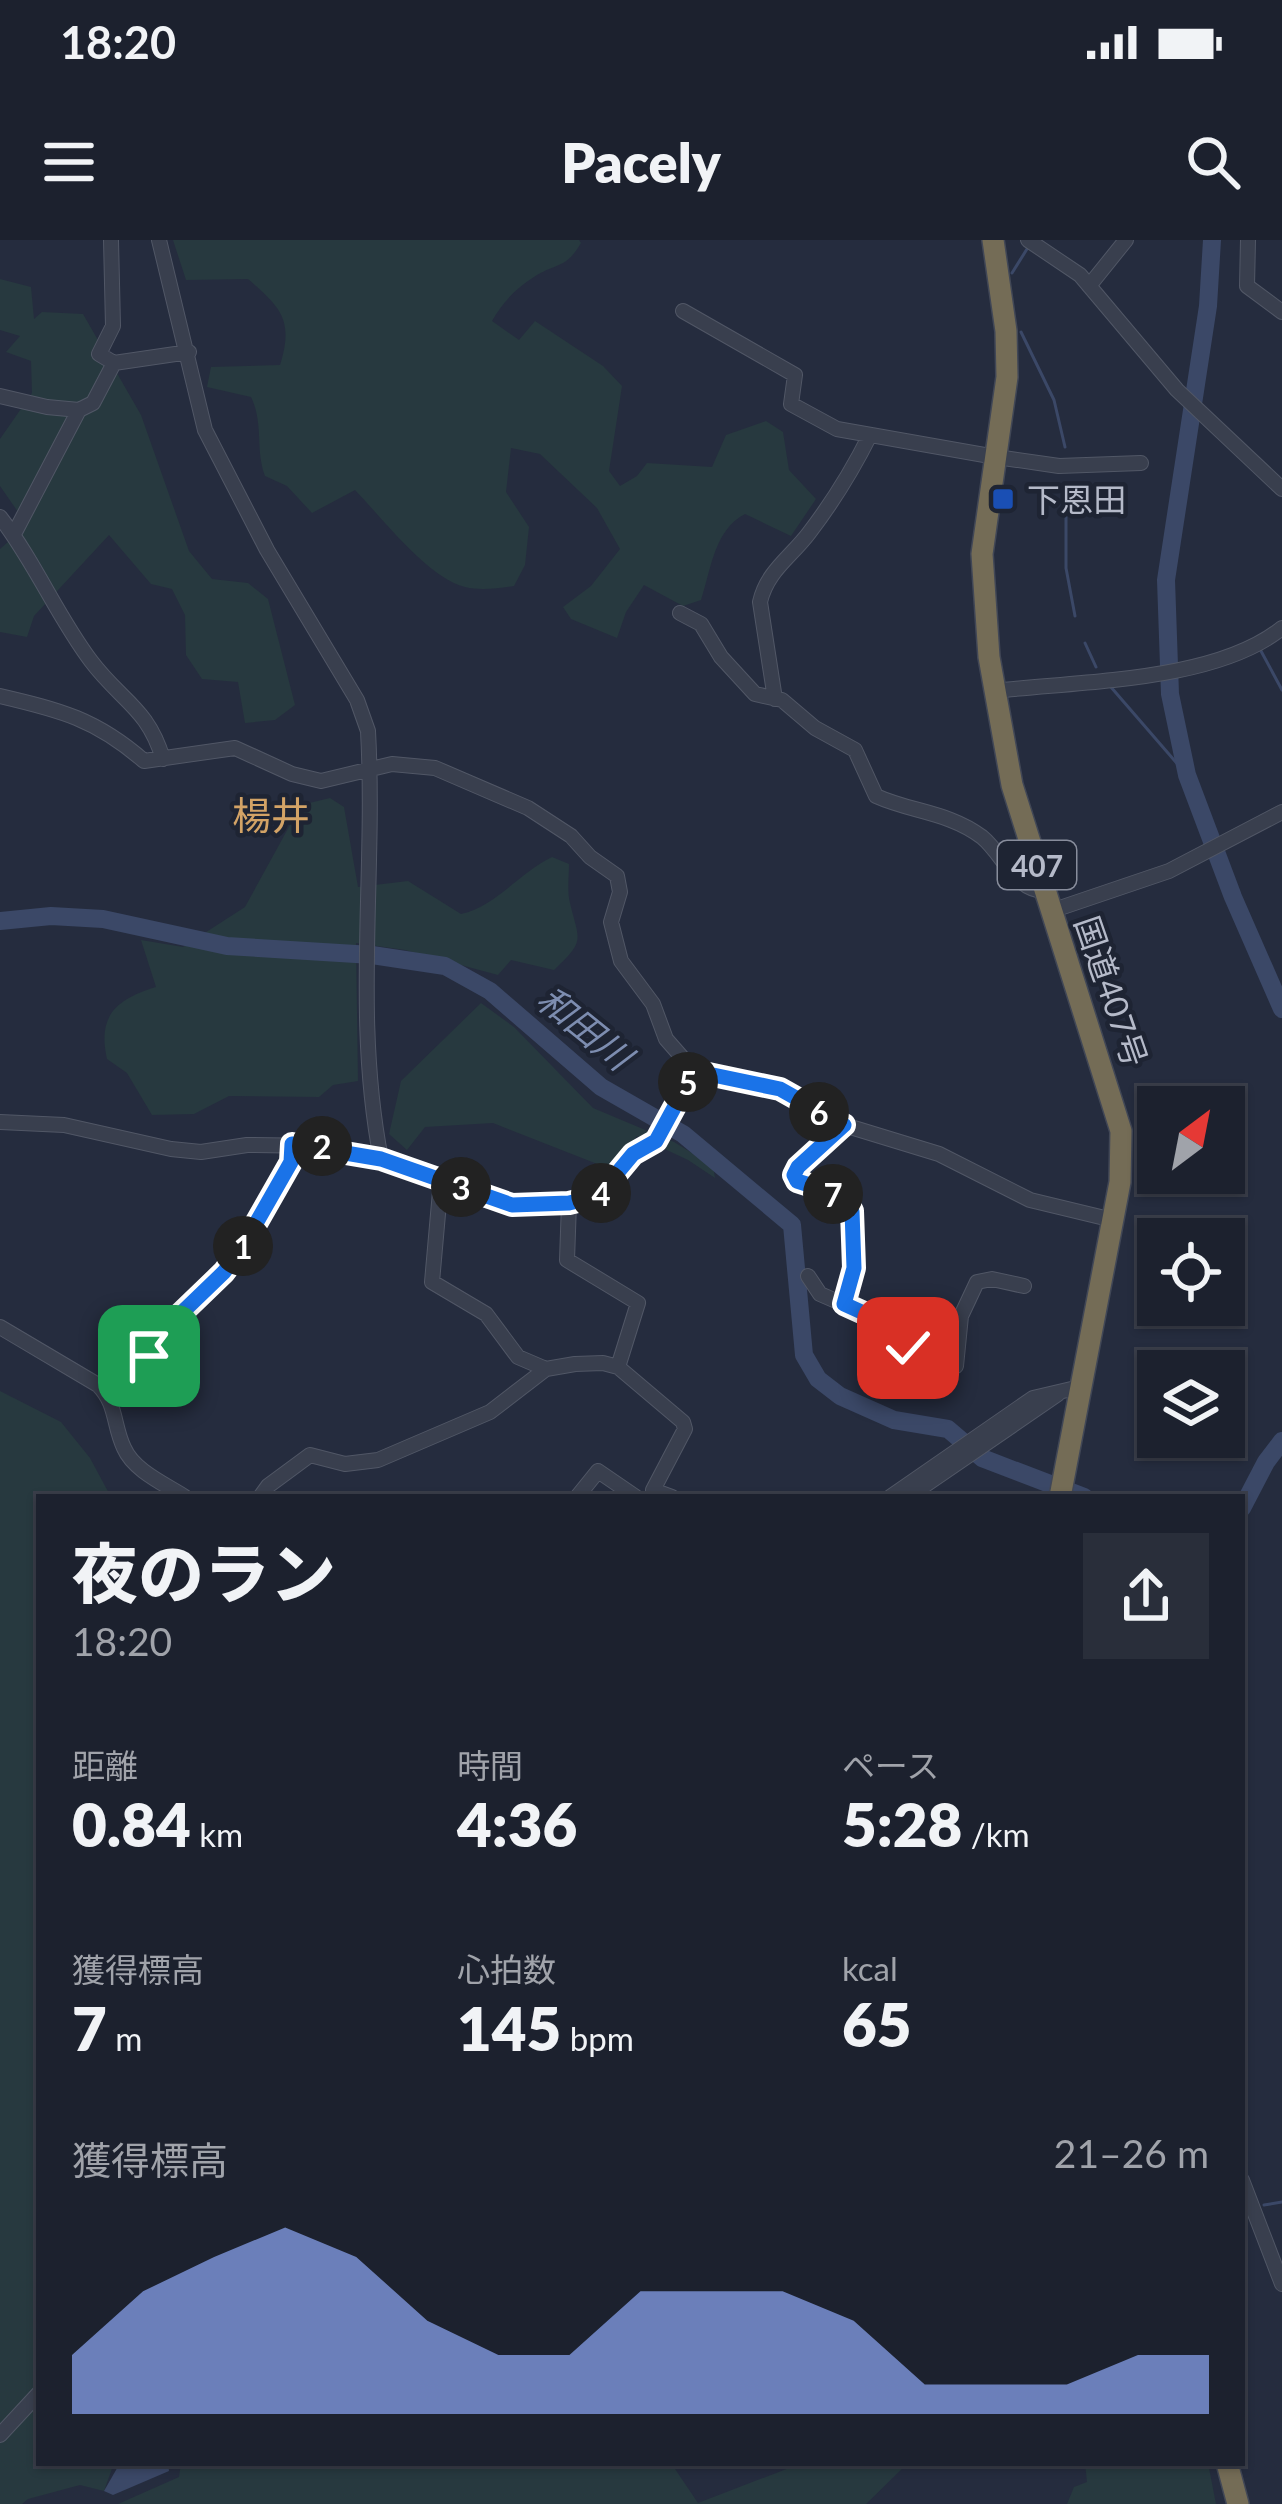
<!DOCTYPE html>
<html lang="ja">
<head>
<meta charset="utf-8">
<style>
	body { margin:0; font-family:Lato,"Noto Sans JP",sans-serif; background:#292e3a; color:#f1f3f6; height:100vh; display:flex; flex-direction:column; font-size:45px; white-space:nowrap }
	* { box-sizing:border-box; margin:0 }
	p { font-size:39px; color:#a0a3aa }
	.icon { flex:none; width:66px; height:66px; fill:none; stroke:currentColor; stroke-width:2; stroke-linecap:round; stroke-linejoin:round }
	.map { position:relative; flex:1; overflow:hidden }
	.panel { position:absolute; left:36px; top:1254px; width:1209px; height:972px; display:flex; flex-direction:column; background:#1c212e; border-radius:0px; box-shadow:0 3px 9px #0004,0 0 0 3px #3a3e4a }
	.panel>* { flex:none }
	.needle { width:78px; rotate:32deg }
	.tools { position:absolute; left:1137px; top:846px; display:grid; gap:24px }
	.tools a { display:grid; place-items:center; width:108px; height:108px; border-radius:0px; background:#1c212e; box-shadow:0 3px 9px #0004,0 0 0 3px #3a3e4a; font-size:60px }
	.pin { position:absolute; display:grid; place-items:center; width:102px; height:102px; color:#fff; margin:-51px; border-radius:24px; box-shadow:0 6px 18px #0006 }
	.km { position:absolute; width:60px; height:60px; margin:-30px; border-radius:50%; background:#222; color:#fff; font-size:33px; line-height:60px; text-align:center }
	.round { display:grid; place-items:center; flex:none; width:126px; height:126px; border-radius:0px; background:#292e3a }
	.head { display:flex; align-items:center; justify-content:space-between; height:204px; padding:0 36px }
	h1 { font-size:66px; font-weight:800; line-height:90px }
	.stats { display:grid; grid-template-columns:repeat(3,1fr); gap:18px; height:204px; padding:12px 36px }
	.stats div { display:grid; align-content:center }
	.stats b { font-size:60px; font-weight:800 }
	.stats small { font-size:33px; font-weight:400 }
	.stats p { font-size:33px }
	.chart { height:336px; padding:24px 36px }
	.chart p { display:flex; justify-content:space-between }
	.chart svg { width:100%; height:216px; margin-top:12px; fill:#8da8f6; opacity:.7 }
	.status { display:flex; justify-content:space-between; align-items:center; height:84px; padding:0 60px; background:#1c212e; direction:ltr }
	.status svg { height:33px; fill:currentColor }
	header { display:flex; justify-content:space-between; align-items:center; height:156px; padding:0 36px; background:#1c212e; font-size:54px; font-weight:800 }
	.map>svg:first-child { display:block }
	.green { fill:#27393f }
	.water { fill:#3b4867 }
	.lines { fill:none; stroke-linecap:round; stroke-linejoin:round }
	.stream { stroke:#3b4867; stroke-width:3 }
	.river { stroke:#3b4867; stroke-width:18 }
	.minor-casing { stroke:#515766; stroke-width:16 }
	.highway-casing { stroke:#414756; stroke-width:24 }
	.minor { stroke:#393f4e; stroke-width:14 }
	.highway { stroke:#746c56; stroke-width:21 }
	.route-casing { stroke:#fff; stroke-width:24 }
	.route { stroke:#1a73e8; stroke-width:15 }
	.transit-dot { fill:#1a4fb4; stroke:#1e2433; stroke-width:4.5 }
	.labels { text-anchor:middle; dominant-baseline:central; stroke-width:9; stroke-linejoin:round; paint-order:stroke }
	.shield { fill:#1e2433; stroke:#888d9c; stroke-width:3 }
	.shield-label { font-size:30px; font-weight:bold; fill:#b5bac9 }
	.poi-label { font-size:33px; fill:#b5bac9; stroke:#1e2433; text-anchor:start }
	.street-label { font-size:33px; fill:#b5bac9; stroke:#1e2433 }
	.water-label { font-size:36px; font-style:italic; fill:#7d8db0; stroke:#1e2433 }
	.quarter-label { font-size:39px; fill:#d3a366; stroke:#1e2433 }
</style>
</head>
<body>
<div class="status"><b>18:20</b><svg viewBox="0 0 49 12"><path d="M0 12V9h3v3zM5 12V6h3v6zM10 12V3h3v9zM15 12V0h3v12zM26 1h20v11H26zM47 4h2v5h-2z"/></svg></div>
<header><svg class="icon" aria-label="menu" viewBox="0 0 24 24"><path d="M4 6h16M4 12h16M4 18h16"/></svg>Pacely<svg class="icon" aria-label="search" viewBox="0 0 24 24"><circle cx="10" cy="10" r="6"/><path d="M15 15l6 6"/></svg></header>
<div class="map">
<svg width="1282" height="2264" viewBox="0 0 1282 2264">
	<rect width="100%" height="100%" fill="#252c3e"/>
	<path class="green" d="M173,0h406l2,3c-16,27 -24,19 -47,34 -18,11 -32,26 -42,44l27,19 16,-19 68,45 19,20 -13,85 11,15 17,-10 10,-13 65,4 14,-32 40,-14 17,11 6,38 27,29 -25,37 -46,-22c-31,16 -34,56 -44,86l-18,6 -39,-21 -18,27 -9,26 -46,-19 -8,-12 28,-21 29,-37 -23,-41 -57,-54 -29,-6 -5,44 23,35 -4,38 -11,21c-16,2 -32,5 -49,1 -37,-9 -83,-69 -110,-97l-43,23 -25,-27 -22,-10c-10,-27 -1,-52 -14,-79l-44,-10 4,-20 69,-2c14,-45 1,-57 -32,-86l-62,1z
		M0,39l31,8 3,32 8,-7 41,2 58,101 48,136 23,28 36,4 20,16 27,106 -20,15 -30,3 -7,-41 -36,-3 -16,-24 -1,-40 -13,-26 -21,-5 -42,-49 -75,81 -7,21 -27,-5v-83l27,-24 -27,-39v-47l32,-46 -1,-32 -25,-9 14,-16 -20,-6z
		M330,558l14,9 14,80 50,-6 53,33c35,-8 57,-40 91,-57l17,7c0,12 -2,27 1,39 9,38 16,37 -16,67l-43,-10 -13,15 -93,-25 -49,-7 2,138 -25,4 -14,12 -90,-1 -35,18 -42,1 -25,-42 -20,-14c-10,-44 10,-60 49,-72l-15,-47 42,7 62,-40 56,-102z
		M481,763l33,24 79,81 81,34 39,24 2,12 -27,-18 -51,-24 -27,33 -117,-46 -68,4 -18,23 -18,-16 12,-53z
		M0,1151l61,31 29,36 21,39h-72v887l-5,5 5,9v65h75l-10,28 -24,-6 -52,14 -6,5h-22z
		M181,2223h490l27,40 104,-40h106l-42,41h-748l61,-27z
		M1085,2223h123l8,41h-149l7,-17 13,-5z"/>
	<path class="water" d="M120,2223h48l1,8 -56,24 -9,-4z"/>
	<g class="lines">
		<path class="stream" d="M1012,33l15,-24
			M1021,92l33,68 11,47
			M1066,248v80l9,48
			M1085,403l11,24
			M1261,411l21,39
			M1110,446l77,89
			M1264,1965l18,-3"/>
		<path class="river" d="M1212,0l-4,66 -42,274 4,114 17,81 46,122 49,112
			M0,681l51,-5 52,3 124,27 145,9 73,11 45,25 111,96 82,47 109,91 12,130 14,24 22,17 54,24 54,9 34,29 102,39
			M1242,1268l24,-46 16,-21"/>
		<defs>
			<path id="minor" d="M111,0l2,86 -14,28 15,9
				M159,0l46,190 62,120 90,150 11,31c8,144 -15,284 13,428
				M1028,0l52,35 97,115 105,99
				M1248,0l-1,46 35,26
				M1089,46l37,-46
				M683,71l112,64 -4,29 46,25 153,27 69,10 82,-3
				M0,156l47,11 32,3
				M0,277c35,45 57,99 91,144 30,40 57,47 72,98
				M14,294l65,-124 14,-7 21,-40 75,-11
				M680,373l21,11 20,33 34,37 27,6 33,28 40,22 21,46c35,16 73,16 106,41 21,17 33,54 63,54
				M995,451c85,-10 220,-9 287,-63
				M0,456c60,14 96,23 144,65l91,-13 57,26 29,7 71,-17 43,4 93,40 43,28 19,21 27,19 3,16 -9,30 10,39 32,43 13,35 28,32 86,18 64,36 95,29 91,46 83,20
				M775,459l-15,-97c7,-31 31,-45 49,-69 23,-30 44,-64 61,-98
				M1051,671l118,-40 113,-59
				M0,882l64,3 107,24 30,3 46,-7 73,1 61,13 131,46 57,-2 29,-7 35,-43 23,-12 38,-70
				M844,885l-46,42 -4,8 3,6 28,8 27,22 1,57 -9,36
				M441,940l-9,102 54,32 32,43 28,12
				M569,963l-2,57 71,43 -20,64
				M808,1036l12,18 46,20 10,22 61,27 19,3 5,-50 16,-34 15,-3 32,7
				M0,1087l98,58c19,19 15,40 26,63 10,23 41,36 61,49
				M110,1157c24,-22 39,-47 58,-72 16,-20 37,-34 54,-52 25,-25 68,-96 70,-129
				M260,1257l8,-11 42,-31 35,9 33,-4 112,-48 56,-43 29,-5 28,-1 15,4 65,55 2,7 -32,61 19,7
				M577,1257l21,-26 38,26
				M890,1257l143,-99 47,-11
				M908,1257l150,-103
				M1242,1940l40,104
				M0,2195l39,-42"/>
			<path id="highway" d="M993,0l13,91 1,46 -25,177 7,103 23,128 109,346 -1,51 -60,315
				M1227,2223l11,41"/>
		</defs>
		<use href="#minor" class="minor-casing"/>
		<use href="#highway" class="highway-casing"/>
		<use href="#minor" class="minor"/>
		<use href="#highway" class="highway"/>
	</g>
	<g class="lines">
		<defs>
			<path id="route" d="M149,1116l18,-29 57,-55 18,-24 49,-86 1,-18 89,15 131,46 57,-2 29,-7 35,-42 23,-13 38,-70 86,18 64,36 -46,42 -4,8 3,6 28,9 27,21 2,57 -10,36 22,10 10,22 32,12"/>
		</defs>
		<use href="#route" class="route-casing"/>
		<use href="#route" class="route"/>
	</g>
	<rect class="transit-dot" x="991" y="247" width="24" height="24" rx="6"/>
	<g class="labels">
		<rect class="shield" x="998" y="601" width="78" height="48" rx="9"/>
		<g class="shield-label">
			<text x="1037" y="625">407</text>
		</g>
		<g class="poi-label">
			<text x="1027" y="259">下恩田</text>
		</g>
		<g class="street-label">
			<text transform="translate(1112 751) rotate(71)">国道407号</text>
		</g>
		<g class="water-label">
			<text transform="translate(585 787) rotate(39)">和田川</text>
		</g>
		<g class="quarter-label">
			<text x="271" y="575">楊井</text>
		</g>
	</g>
</svg>
<div class="tools">
<a><svg class="needle" viewBox="-14 -14 28 28"><path d="M0-13l5 13h-10z" fill="#e53935"/><path d="M0 13l5-13h-10z" fill="#a0a3aa"/></svg></a>
<a><svg class="icon" aria-label="locate" viewBox="0 0 24 24"><circle cx="12" cy="12" r="6"/><path d="M12 2v4M12 18v4M2 12h4M18 12h4"/></svg></a>
<a><svg class="icon" aria-label="layers" viewBox="0 0 24 24"><path d="M12 4l9 5-9 5-9-5zM3 14l9 5 9-5"/></svg></a>
</div>
<div class="pin" style="left:149px;top:1116px;background:#1e9e55"><svg class="icon" aria-label="arrive" viewBox="0 0 24 24"><path d="M6 21V4h12l-3 4 3 4H6"/></svg></div>
<div class="pin" style="left:908px;top:1108px;background:#d93025"><svg class="icon" aria-label="check" viewBox="0 0 24 24"><path d="M5 12l5 5 9-10"/></svg></div>
<b class="km" style="left:243px;top:1006px">1</b>
<b class="km" style="left:322px;top:906px">2</b>
<b class="km" style="left:461px;top:947px">3</b>
<b class="km" style="left:601px;top:953px">4</b>
<b class="km" style="left:688px;top:842px">5</b>
<b class="km" style="left:819px;top:872px">6</b>
<b class="km" style="left:833px;top:954px">7</b>
<section class="panel">
<div class="head"><div><h1>夜のラン</h1><p>18:20</p></div><a class="round"><svg class="icon" aria-label="share" viewBox="0 0 24 24"><path d="M12 15V3M7 8l5-5 5 5M5 13v7h14v-7"/></svg></a></div>
<div class="stats">
<div><p>距離</p><b>0.84<small> km</small></b></div>
<div><p>時間</p><b>4:36</b></div>
<div><p>ペース</p><b>5:28<small> /km</small></b></div>
</div>
<div class="stats">
<div><p>獲得標高</p><b>7<small> m</small></b></div>
<div><p>心拍数</p><b>145<small> bpm</small></b></div>
<div><p>kcal</p><b>65</b></div>
</div>
<div class="chart"><p><span>獲得標高</span>21–26 m</p>
<svg viewBox="0 0 160 44" preserveAspectRatio="none"><path d="M0 44V32L10 19L20 12L30 6L40 12L50 25L60 32L70 32L80 19L90 19L100 19L110 25L120 38L130 38L140 38L150 32L160 32V44z"/></svg>
</div>
</section>
</div>
</body>
</html>
